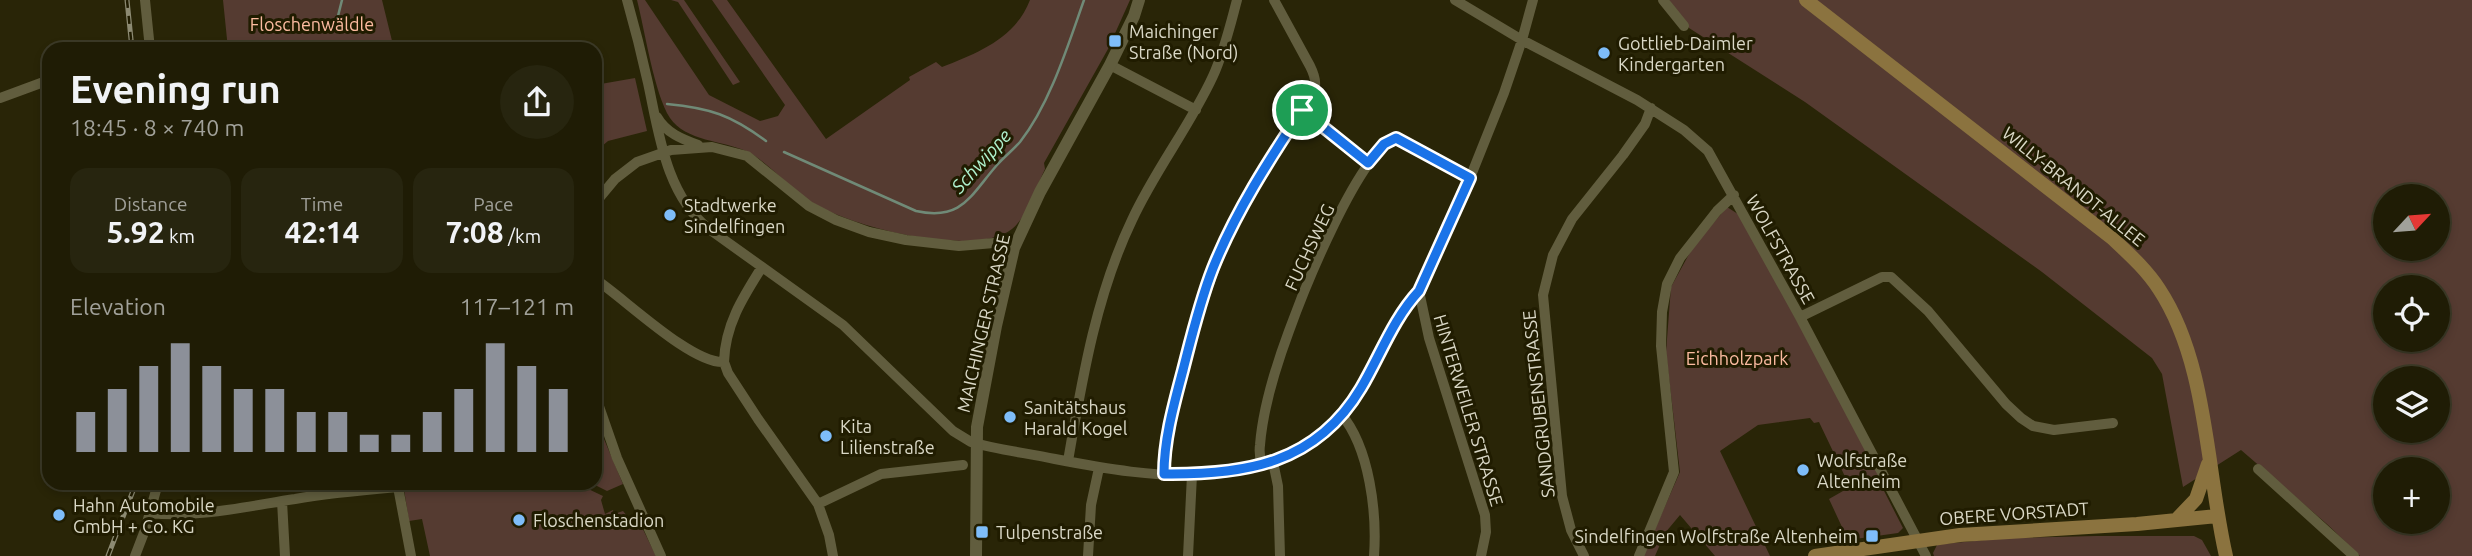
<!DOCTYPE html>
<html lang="en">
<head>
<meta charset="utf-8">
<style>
	body { margin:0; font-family:Ubuntu,sans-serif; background:#27250f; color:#f1f3f6; height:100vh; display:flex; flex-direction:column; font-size:26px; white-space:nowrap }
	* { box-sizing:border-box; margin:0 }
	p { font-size:23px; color:#a1a19a }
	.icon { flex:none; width:38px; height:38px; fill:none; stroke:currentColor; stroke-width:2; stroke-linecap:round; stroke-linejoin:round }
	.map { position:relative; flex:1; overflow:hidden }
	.details { position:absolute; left:42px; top:42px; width:560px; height:448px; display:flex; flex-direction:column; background:#1f1c05; border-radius:21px; box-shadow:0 4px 10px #0003,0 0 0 2px #3c3a27 }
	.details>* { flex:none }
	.needle { width:46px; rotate:64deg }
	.buttons { position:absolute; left:2373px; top:184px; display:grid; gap:14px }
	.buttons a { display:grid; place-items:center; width:77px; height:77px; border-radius:50%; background:#1f1c05; box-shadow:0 4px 10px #0003,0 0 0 2px #3c3a27; font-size:35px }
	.pin { position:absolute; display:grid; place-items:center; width:60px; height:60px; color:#fff; margin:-30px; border:4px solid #fff; border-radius:50%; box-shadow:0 2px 7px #0007 }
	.round { display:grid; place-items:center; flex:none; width:74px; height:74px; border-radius:37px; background:#27250f }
	.headline { display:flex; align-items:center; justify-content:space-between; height:119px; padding:0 28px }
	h1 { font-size:38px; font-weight:700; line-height:52px }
	.figures { display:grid; grid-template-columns:repeat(3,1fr); gap:10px; height:119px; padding:7px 28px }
	.figures div { display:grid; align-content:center; border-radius:18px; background:#27250f; text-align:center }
	.figures b { font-size:30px; font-weight:700 }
	.figures small { font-size:19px; font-weight:400 }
	.figures p { font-size:19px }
	.chart { height:196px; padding:14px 28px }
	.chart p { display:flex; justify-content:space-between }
	.chart svg { width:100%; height:126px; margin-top:7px; stroke:#8c9099; stroke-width:6 }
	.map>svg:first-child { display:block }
	.green { fill:#553b31; fill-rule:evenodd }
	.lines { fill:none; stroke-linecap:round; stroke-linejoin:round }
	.stream { stroke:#708a77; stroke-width:2.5 }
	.minor { stroke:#615d3e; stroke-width:10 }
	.tertiary { stroke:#615d3e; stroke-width:12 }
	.secondary { stroke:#8b733f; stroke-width:14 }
	.rail-casing { stroke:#8c8a72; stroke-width:5 }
	.rail { stroke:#201c00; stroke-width:2.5; stroke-dasharray:8; stroke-linecap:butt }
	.route-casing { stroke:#fff; stroke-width:14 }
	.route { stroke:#1a73e8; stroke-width:9 }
	.poi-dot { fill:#7ebdf9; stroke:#201c00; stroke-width:2.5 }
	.labels { text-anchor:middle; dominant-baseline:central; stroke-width:6; stroke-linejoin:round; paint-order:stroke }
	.park-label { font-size:18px; fill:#fcbba0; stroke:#201c00 }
	.poi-label { font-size:18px; fill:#dad8c6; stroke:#201c00; text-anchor:start }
	.street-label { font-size:18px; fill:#dad8c6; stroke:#201c00 }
	.water-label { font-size:19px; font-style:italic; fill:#aff2ce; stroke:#201c00 }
</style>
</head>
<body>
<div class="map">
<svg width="2472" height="556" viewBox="0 0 2472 556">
	<rect width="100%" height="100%" fill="#292507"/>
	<path class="green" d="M223,0h159l12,49h-166z
		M637,0h8l64,95 51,26 18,-5 7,-11 -73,-105h15l99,139 84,-59 -1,-3 27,-15 6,5c35,-14 73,-28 88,-67h100l-22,49 -64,114 1,6c-9,18 -17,47 -33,60 -39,30 -166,-3 -204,-29 -17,-11 -45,-42 -62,-49 -22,-10 -61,-10 -76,-33 -16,-25 -25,-87 -33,-118z
		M671,0h13l56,82 -7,3 -55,-83z
		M1669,0h803v556h-112l-32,-31 -87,-75 -58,37 -21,-113 -10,-16 -110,-86 -237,-170 -116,-74zM2385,196h53v52h-53zM2385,287h53v53h-53zM2385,378h53v52h-53zM2385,469h53v53h-53z
		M635,78l12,53 -39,10 -13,11v-67z
		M1727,207l14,9 141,264 -1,5 22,43 -5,5 -50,7 -19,-41 21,-12 -31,-65 -5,1 -4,-5 -52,7 -38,26 50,105h-55l-35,-41 -15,18 -10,23h-12l37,-84 -14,-120 5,-65 22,-40z
		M595,411l9,28 19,45 -16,7 -16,-8h4z
		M403,483h94l1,4 18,-3 3,5 18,-2 1,-4 44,3 21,10 -2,4 4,14 8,-4 1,4 9,-3 5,6 8,-2 20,41h-226l-8,-37 -13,2z
		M2096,536h98l8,4 9,16h-277l-1,-3 4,-8 6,-1 63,-6z"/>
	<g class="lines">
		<path class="stream" d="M337,20l5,-20
			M667,104c43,4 64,11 99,37
			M784,152l132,59c46,10 54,-15 81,-46 7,-8 16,-15 23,-23 30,-38 48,-97 64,-142"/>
		<path class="minor" d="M145,0l5,49
			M627,0c8,28 15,56 21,83 11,51 18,112 61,146l134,96 110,106 18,11c27,8 56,11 84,17 98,19 213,38 288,-47 32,-36 44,-85 76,-121
			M1455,0l67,40 115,60 47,30 24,21 92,166 126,239
			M1663,0l21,26
			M1110,65l86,45
			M0,98l49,-18
			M1302,110l66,53
			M657,117c9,16 25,22 41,28
			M595,203l20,-24 22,-17 34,-12 41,-3 35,9 62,50 27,14 33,12 37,8 53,6 58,-5
			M595,279c28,18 96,85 129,83l4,11 30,46 60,85 11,31 4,21
			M1800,317l82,-40h9l37,34 78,93 15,14 12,8 21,4 59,-7
			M724,362c1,-37 19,-65 38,-95
			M595,395l22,63 44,98
			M1341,414c29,34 36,100 33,142
			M1068,461c14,-81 28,-166 64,-241 23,-50 58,-94 81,-144 11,-24 17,-50 24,-76
			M1273,462l5,24 2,70
			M1262,466c-2,-7 -3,-14 -2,-21 3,-38 16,-79 29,-114 14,-39 70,-180 107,-193l74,40
			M2258,469l96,87
			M1164,474c0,-35 10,-70 19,-104 20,-76 42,-140 84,-207 9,-14 48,-64 48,-77 1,-7 -2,-14 -5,-20l-36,-66
			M282,501l3,55
			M818,504l63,-30 82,-9
			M150,513c48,5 99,-7 145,-14 34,-6 69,-9 103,-12l13,69
			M135,556l10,-26 13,-47
			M1088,556l3,-51 8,-37
			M1188,556l4,-81
			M1481,556l5,-24 -1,-17 -56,-177 -10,-47 51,-113 34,-85 18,-53 11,-40
			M1584,556l-13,-26 -9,-34 -19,-201 10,-40 19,-36 51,-64 22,-31 6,-16
			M1639,556l35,-84 -13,-126 1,-34 5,-28 13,-26 37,-47 17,-16"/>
		<path class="tertiary" d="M976,556l1,-129 19,-101 18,-78 26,-56 70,-127 24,-49 5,-16"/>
		<path class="secondary" d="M1806,0l306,238c17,16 34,31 47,51 49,74 47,181 67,267
			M2176,520l20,-21 12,-35
			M1815,556l145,-21 177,-11 80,-8"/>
		<defs>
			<path id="rail" d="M127,0l5,49
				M108,556l28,-73"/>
		</defs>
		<use href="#rail" class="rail-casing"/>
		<use href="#rail" class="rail"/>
	</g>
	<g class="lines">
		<defs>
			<path id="route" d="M1302,110l66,53 16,-19 12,-6 74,40 -51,113c-26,28 -39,65 -58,97 -45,76 -116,87 -197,86 0,-35 10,-70 19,-104 9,-35 17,-69 30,-102 23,-57 56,-108 89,-158z"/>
		</defs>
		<use href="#route" class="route-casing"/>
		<use href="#route" class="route"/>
	</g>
	<g class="poi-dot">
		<rect x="1108" y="34" width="14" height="14" rx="3.5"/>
		<circle cx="1604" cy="53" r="7"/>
		<circle cx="670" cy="215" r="7"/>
		<circle cx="1010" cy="417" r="7"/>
		<circle cx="826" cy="436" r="7"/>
		<circle cx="1803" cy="470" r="7"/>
		<circle cx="59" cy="515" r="7"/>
		<circle cx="519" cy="520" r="7"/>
		<rect x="975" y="525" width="14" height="14" rx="3.5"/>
		<rect x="1865" y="529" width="14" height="14" rx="3.5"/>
	</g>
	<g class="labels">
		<g class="park-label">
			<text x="312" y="24">Floschenwäldle</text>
			<text x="1737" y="358">Eichholzpark</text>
		</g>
		<g class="poi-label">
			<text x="1129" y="31">Maichinger<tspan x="1129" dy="21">Straße (Nord)</tspan></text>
			<text x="1618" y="43">Gottlieb-Daimler<tspan x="1618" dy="21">Kindergarten</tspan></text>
			<text x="684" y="205">Stadtwerke<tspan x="684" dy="21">Sindelfingen</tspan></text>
			<text x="1024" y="407">Sanitätshaus<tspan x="1024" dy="21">Harald Kogel</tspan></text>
			<text x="840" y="426">Kita<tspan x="840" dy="21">Lilienstraße</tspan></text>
			<text x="1817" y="460">Wolfstraße<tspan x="1817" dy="21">Altenheim</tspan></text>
			<text x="73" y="505">Hahn Automobile<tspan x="73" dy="21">GmbH + Co. KG</tspan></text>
			<text x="533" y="520">Floschenstadion</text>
			<text x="996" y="532">Tulpenstraße</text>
			<text x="1858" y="536" text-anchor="end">Sindelfingen Wolfstraße Altenheim</text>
		</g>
		<g class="street-label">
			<text transform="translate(2074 186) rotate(39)">WILLY-BRANDT-ALLEE</text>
			<text transform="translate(1309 247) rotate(-65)">FUCHSWEG</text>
			<text transform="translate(1781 249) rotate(61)">WOLFSTRASSE</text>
			<text transform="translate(983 323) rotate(-77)">MAICHINGER STRASSE</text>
			<text transform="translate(1538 404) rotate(-96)">SANDGRUBENSTRASSE</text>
			<text transform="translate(1469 410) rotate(73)">HINTERWEILER STRASSE</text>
			<text transform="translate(2014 513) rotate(-4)">OBERE VORSTADT</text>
		</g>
		<g class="water-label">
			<text transform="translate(981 161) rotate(-48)">Schwippe</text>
		</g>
	</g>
</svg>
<div class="buttons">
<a><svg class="needle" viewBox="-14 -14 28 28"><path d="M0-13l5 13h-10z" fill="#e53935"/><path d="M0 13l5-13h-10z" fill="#a1a19a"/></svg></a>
<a><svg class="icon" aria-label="locate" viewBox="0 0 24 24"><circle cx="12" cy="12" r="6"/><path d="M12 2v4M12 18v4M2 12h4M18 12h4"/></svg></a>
<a><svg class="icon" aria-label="layers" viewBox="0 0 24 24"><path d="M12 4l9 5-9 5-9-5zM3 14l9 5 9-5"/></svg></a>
<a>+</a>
</div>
<div class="pin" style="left:1302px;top:110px;background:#1e9e55"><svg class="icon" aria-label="arrive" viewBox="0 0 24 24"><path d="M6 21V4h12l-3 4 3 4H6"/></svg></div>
<section class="details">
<div class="headline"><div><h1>Evening run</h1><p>18:45 · 8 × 740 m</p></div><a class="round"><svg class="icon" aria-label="share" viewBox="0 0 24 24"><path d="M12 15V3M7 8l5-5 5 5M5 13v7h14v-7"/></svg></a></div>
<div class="figures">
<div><p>Distance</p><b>5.92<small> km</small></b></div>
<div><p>Time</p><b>42:14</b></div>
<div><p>Pace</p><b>7:08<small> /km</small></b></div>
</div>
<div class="chart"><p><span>Elevation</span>117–121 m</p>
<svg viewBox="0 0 160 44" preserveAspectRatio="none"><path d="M5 44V30M15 44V22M25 44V14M35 44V6M45 44V14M55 44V22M65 44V22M75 44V30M85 44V30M95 44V38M105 44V38M115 44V30M125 44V22M135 44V6M145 44V14M155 44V22"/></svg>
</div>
</section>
</div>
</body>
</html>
